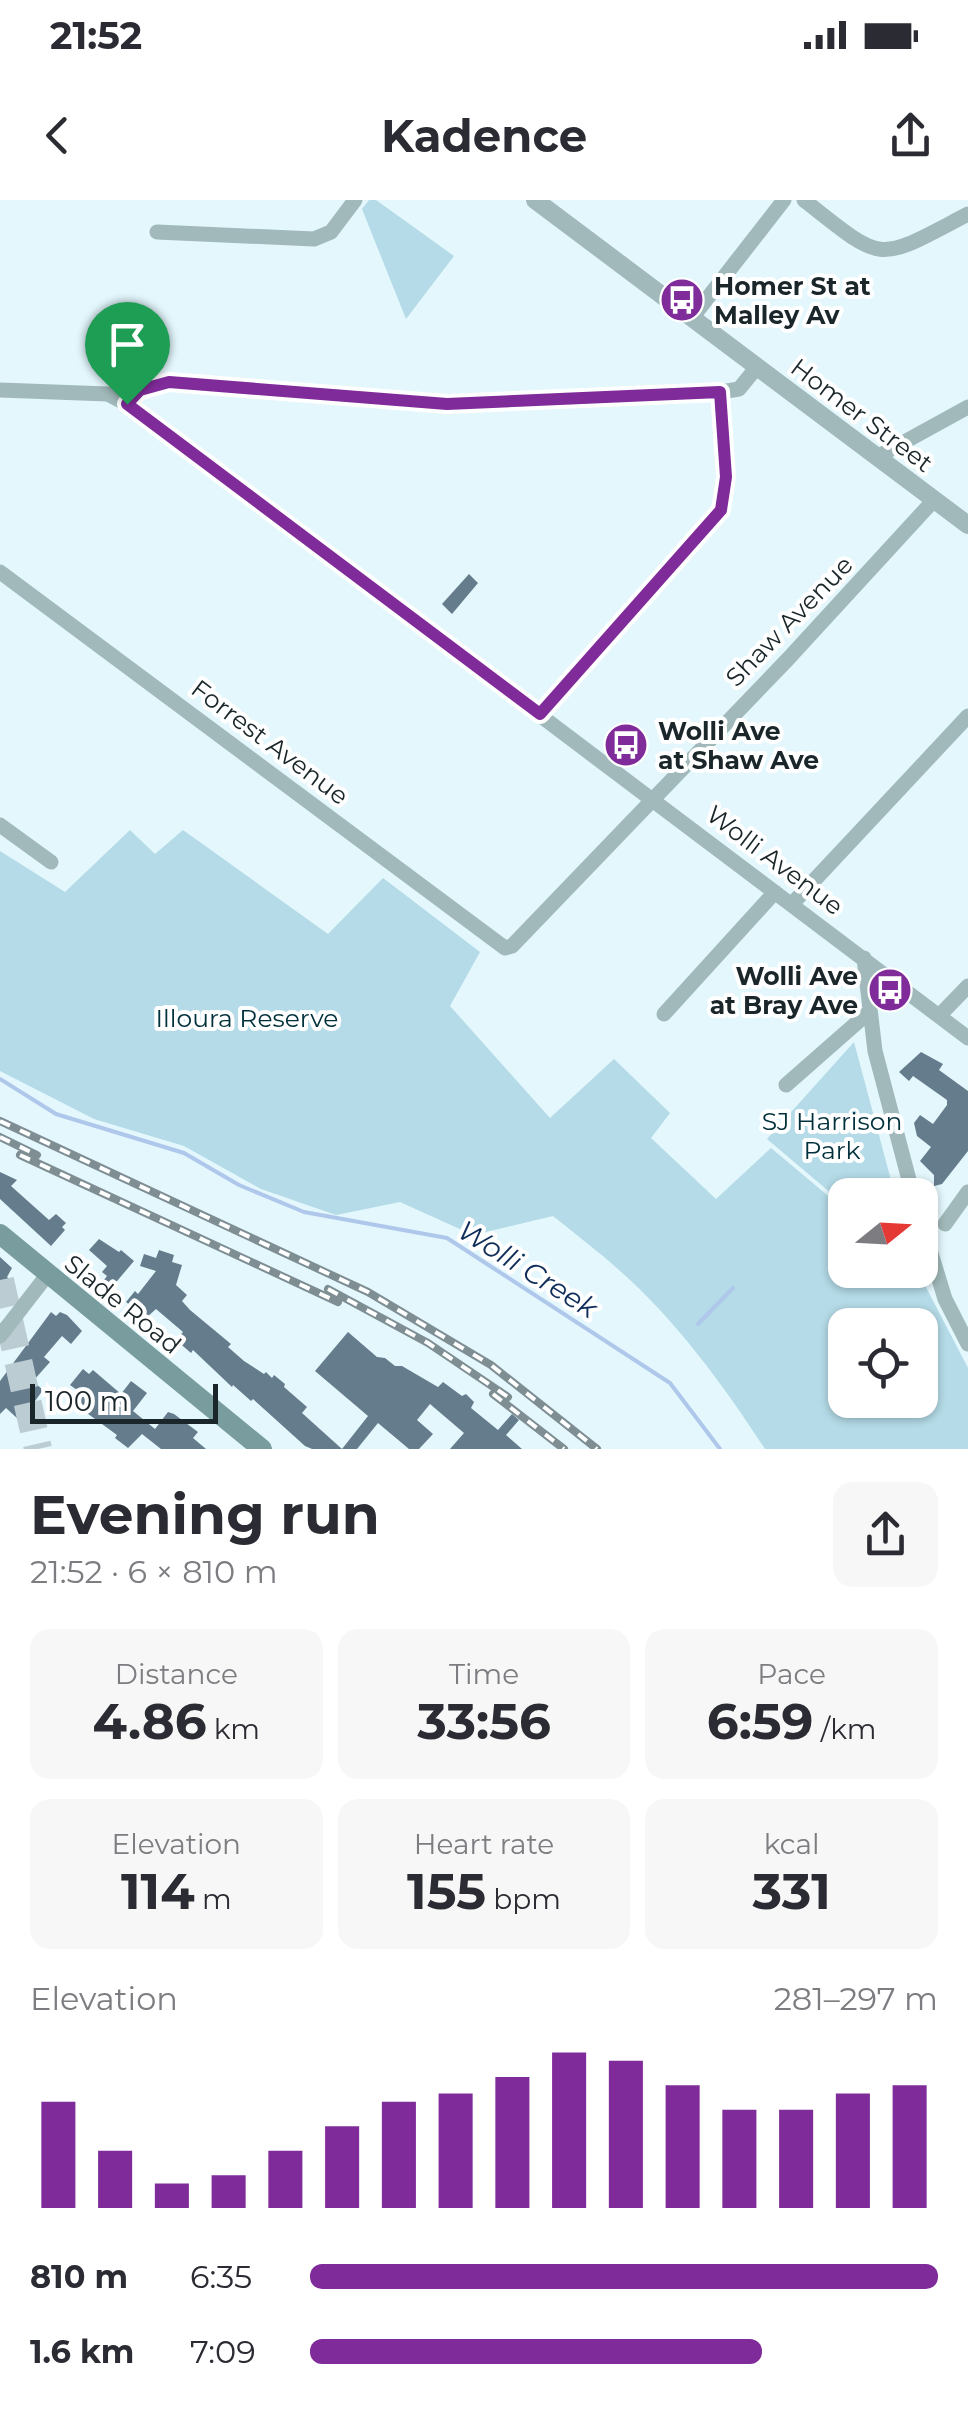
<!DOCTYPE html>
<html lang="en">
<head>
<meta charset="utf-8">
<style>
	body { margin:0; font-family:Montserrat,sans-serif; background:#f7f7f7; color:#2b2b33; height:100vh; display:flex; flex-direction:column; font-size:38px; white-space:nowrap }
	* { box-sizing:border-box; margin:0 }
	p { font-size:32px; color:#7c7c81 }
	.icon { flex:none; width:55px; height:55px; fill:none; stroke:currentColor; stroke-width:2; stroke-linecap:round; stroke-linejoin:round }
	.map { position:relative; height:1249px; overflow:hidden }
	.details { display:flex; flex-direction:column; background:#fff; flex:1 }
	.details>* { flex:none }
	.needle { width:65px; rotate:72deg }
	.fabs { position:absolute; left:828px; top:978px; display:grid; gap:20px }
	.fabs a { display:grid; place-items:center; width:110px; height:110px; border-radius:20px; background:#fff; box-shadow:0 2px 8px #0004; font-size:50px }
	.scale { position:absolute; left:30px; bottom:25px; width:188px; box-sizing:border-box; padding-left:10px; border:5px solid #1a262a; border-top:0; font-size:28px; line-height:35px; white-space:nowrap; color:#1a262a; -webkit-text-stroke:8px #fff; paint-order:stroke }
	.pin { position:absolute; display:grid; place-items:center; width:85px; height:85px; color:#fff; margin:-102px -42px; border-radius:50% 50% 50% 0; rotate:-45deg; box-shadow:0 0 10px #0007 }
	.pin .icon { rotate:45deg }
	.round { display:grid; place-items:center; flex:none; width:105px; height:105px; border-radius:20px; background:#f7f7f7 }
	.headline { display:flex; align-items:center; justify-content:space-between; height:170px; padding:0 30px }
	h1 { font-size:55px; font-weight:700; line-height:75px }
	.metrics { display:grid; grid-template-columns:repeat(3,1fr); gap:15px; height:170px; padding:10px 30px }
	.metrics div { display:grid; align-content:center; border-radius:20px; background:#f7f7f7; text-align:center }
	.metrics b { font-size:50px; font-weight:700 }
	.metrics small { font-size:28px; font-weight:400 }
	.metrics p { font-size:28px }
	.chart { height:280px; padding:20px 30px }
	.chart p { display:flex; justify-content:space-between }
	.chart svg { width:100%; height:180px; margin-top:10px; stroke:#802b9a; stroke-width:6 }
	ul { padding:0 30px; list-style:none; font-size:32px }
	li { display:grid; grid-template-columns:160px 120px 1fr; align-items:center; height:75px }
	li i { height:25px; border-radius:12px; background:#802b9a }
	.status { display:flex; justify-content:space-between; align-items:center; height:70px; padding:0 50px; background:#fff; direction:ltr }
	.status svg { height:28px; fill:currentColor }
	header { display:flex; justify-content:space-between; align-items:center; height:130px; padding:0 30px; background:#fff; font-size:45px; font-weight:700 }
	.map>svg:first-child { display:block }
	.green { fill:#b4dbe7; fill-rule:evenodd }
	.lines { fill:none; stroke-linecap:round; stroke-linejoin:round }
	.stream { stroke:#afc7eb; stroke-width:4 }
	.building { fill:#657c8c }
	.motorway-tunnel { stroke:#bbcdd3; stroke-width:28; stroke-dasharray:28 14; stroke-linecap:butt }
	.minor { stroke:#a1b9ba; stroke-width:15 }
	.tertiary { stroke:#a1b9ba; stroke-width:18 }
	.secondary { stroke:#799c9e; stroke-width:20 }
	.rail-casing { stroke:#7e8e93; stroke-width:8 }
	.rail { stroke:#fff; stroke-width:4; stroke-dasharray:11; stroke-linecap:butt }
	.route-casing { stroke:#fff; stroke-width:20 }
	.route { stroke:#802b9a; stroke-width:12 }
	.labels { text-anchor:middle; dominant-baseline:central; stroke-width:8; stroke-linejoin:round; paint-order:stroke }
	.poi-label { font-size:25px; font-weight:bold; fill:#1a262a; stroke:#fff; text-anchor:start }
	.street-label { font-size:25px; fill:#1a262a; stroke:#fff }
	.park-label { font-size:25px; fill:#00303c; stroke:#fff }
	.water-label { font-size:28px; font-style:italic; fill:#0f2d59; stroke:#fff }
</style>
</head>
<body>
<div class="status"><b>21:52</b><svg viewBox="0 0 49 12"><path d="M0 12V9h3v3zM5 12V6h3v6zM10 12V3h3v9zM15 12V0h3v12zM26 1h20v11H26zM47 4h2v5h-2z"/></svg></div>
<header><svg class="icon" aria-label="back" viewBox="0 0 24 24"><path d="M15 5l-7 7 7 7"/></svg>Kadence<svg class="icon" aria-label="share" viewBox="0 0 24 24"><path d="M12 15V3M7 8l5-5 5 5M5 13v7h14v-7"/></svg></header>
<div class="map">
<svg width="968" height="1249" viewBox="0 0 968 1249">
	<rect width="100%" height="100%" fill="#e3f7fd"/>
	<path class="green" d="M369,0h7l78,56 -48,63 -44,-110z
		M130,630l25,24 28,-24 145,104 55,-56 97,74 -30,54 100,112 64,-59 56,54 -19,25 65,61 55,-51 74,62v60h72l51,98v81h-203c-41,-63 -89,-129 -146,-179 -21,-19 -44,-36 -66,-54l-80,19 -73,-33 -64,13 -75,-26 -77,-43 -90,-27 -94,-48v-220l65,41zM920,1125v75h-75v-75z
		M854,842l41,153h-50v10l-78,-66z"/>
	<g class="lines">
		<path class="stream" d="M0,879l56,35 128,39 55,32 65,27 143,26 223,145 50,66
			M698,1124l35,-36"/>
	</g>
	<path class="building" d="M469,374l9,9 -26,31 -10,-10z
		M921,852l22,12 -4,6 29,21v60l-26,33 -8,2v-11l-14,-14 11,-14 -14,-11 -3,-13 6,-8 13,9 14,-19v-5l-34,-24 -4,5 -10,-9z
		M0,972l17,8 -6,6 38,34 7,-6 10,9 -4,4 3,3 -14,16 -51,-47z
		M99,1039l20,13 2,-2 13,11 -22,26 -8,-7 3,-4 -5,-4 5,-6 -18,-16z
		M159,1050l15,5 -2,7 10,3 -6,20 11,10 -5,6 8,9 41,34 -3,3 16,14 20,13 2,-2 6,6 2,-3 11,9 -1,3 23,20 -5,6 40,36 26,-33 -53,-45 33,-39 29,25 8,1 10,8h7l36,21 5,-5 19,14 4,-2 8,8 -3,6 27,22 14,-16 7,6 -13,15 16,14h-72l14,-16 -34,-29 -13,16 16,14 -14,15h-10l-31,-26 -21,26h-45l-7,-3 -52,-47 -2,2 -18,-16 -1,2 -39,-37 -2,3 -15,-13 7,-8 -27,-23 -10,9 -20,-16 9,-11 3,3 18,-23 -16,-5 4,-12 12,4z
		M0,1057l12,11 -5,9 7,6 -14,17z
		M51,1112l5,4 4,-4 7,3 15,16 -11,13 -9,-8 -18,21 6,5 -17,19 10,9 -18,25 -3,-2 -4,6 -12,-11 -6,6v-33z
		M83,1169l6,5 4,-4 28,24 10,-13 16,12 -14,18 22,18 13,-17 6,2 24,18 -5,6 13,11h-45l-19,-15 -14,14 -13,-10 2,-3 -37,-27 3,-3 -11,-9 5,-6 -7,-5z"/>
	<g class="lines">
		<path class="motorway-tunnel" d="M0,1080l38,169"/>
		<path class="minor" d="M804,0c82,65 72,62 164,14
			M157,32l157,7 17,-7 24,-32
			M692,118l92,-118
			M0,190l108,4 19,10 841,634
			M127,204l12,-15 30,-6 278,21 274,-12 18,-3 18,-22
			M877,257l91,-50
			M0,372l505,376 7,-2 276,-287 146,-159
			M539,514l182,-204 5,-33 -5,-85
			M0,625l51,37
			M792,704l176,-188
			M864,758l11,93 38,144
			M664,814l111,-122
			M939,816l29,-30
			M786,885l83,-73
			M920,1017l25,82 23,45
			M945,1024l23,-32
			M0,1136l48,-62"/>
		<path class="tertiary" d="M535,0l433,325"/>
		<path class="secondary" d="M0,1034l262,215"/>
		<defs>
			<path id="rail" d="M0,921l368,171 123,73 106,84
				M0,937l37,18
				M20,955l318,147
				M328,1089l100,54 80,54
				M493,1194l71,55"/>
		</defs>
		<use href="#rail" class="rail-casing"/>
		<use href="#rail" class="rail"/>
	</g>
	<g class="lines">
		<defs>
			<path id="route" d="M169,182l278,22 273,-12 6,85 -5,33 -181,204 -413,-310 13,-14z"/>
		</defs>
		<use href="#route" class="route-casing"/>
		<use href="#route" class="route"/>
	</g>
	<defs>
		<symbol id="bus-disc" viewBox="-11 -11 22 22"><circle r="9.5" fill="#802b9a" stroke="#fff"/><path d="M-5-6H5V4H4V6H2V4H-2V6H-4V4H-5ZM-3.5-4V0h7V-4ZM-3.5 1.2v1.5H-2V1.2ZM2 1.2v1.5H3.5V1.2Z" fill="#fff"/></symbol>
	</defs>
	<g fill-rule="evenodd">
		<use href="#bus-disc" x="657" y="75" width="50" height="50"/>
		<use href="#bus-disc" x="601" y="520" width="50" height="50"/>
		<use href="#bus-disc" x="865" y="765" width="50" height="50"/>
	</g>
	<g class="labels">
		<g class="poi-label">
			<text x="714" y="86">Homer St at<tspan x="714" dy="29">Malley Av</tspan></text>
			<text x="658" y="531">Wolli Ave<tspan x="658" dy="29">at Shaw Ave</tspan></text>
			<text x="858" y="776" text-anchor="end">Wolli Ave<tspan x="858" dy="29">at Bray Ave</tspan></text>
		</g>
		<g class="street-label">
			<text transform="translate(862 215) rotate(37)">Homer Street</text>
			<text transform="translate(789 421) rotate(-46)">Shaw Avenue</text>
			<text transform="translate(270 542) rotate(37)">Forrest Avenue</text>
			<text transform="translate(775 660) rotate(37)">Wolli Avenue</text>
			<text transform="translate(123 1104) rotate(39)">Slade Road</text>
		</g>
		<g class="park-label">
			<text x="247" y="818">Illoura Reserve</text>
			<text x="832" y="921">SJ Harrison<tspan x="832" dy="29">Park</tspan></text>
		</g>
		<g class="water-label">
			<text transform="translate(528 1069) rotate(32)">Wolli Creek</text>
		</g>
	</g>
</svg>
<div class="fabs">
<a><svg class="needle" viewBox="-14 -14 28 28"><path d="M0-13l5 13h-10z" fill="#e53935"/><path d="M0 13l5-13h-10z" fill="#7c7c81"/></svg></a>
<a><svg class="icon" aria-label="locate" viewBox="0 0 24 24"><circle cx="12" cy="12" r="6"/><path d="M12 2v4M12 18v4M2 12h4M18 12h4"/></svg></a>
</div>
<div class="scale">100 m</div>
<div class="pin" style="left:127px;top:204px;background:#1e9e55"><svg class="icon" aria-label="arrive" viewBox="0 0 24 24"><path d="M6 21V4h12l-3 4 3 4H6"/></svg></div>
</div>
<section class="details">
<div class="headline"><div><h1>Evening run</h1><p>21:52 · 6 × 810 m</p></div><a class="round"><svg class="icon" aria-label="share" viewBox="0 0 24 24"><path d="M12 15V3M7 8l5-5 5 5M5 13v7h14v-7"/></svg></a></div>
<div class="metrics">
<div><p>Distance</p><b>4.86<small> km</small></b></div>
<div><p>Time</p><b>33:56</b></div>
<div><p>Pace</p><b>6:59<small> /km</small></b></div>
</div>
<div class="metrics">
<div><p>Elevation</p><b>114<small> m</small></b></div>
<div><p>Heart rate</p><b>155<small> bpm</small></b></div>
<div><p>kcal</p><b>331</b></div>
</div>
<div class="chart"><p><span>Elevation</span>281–297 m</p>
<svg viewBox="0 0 160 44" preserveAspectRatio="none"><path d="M5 44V18M15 44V30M25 44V38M35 44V36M45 44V30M55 44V24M65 44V18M75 44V16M85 44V12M95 44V6M105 44V8M115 44V14M125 44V20M135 44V20M145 44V16M155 44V14"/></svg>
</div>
<ul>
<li><b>810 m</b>6:35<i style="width:100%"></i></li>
<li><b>1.6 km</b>7:09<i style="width:72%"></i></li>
</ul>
</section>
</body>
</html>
